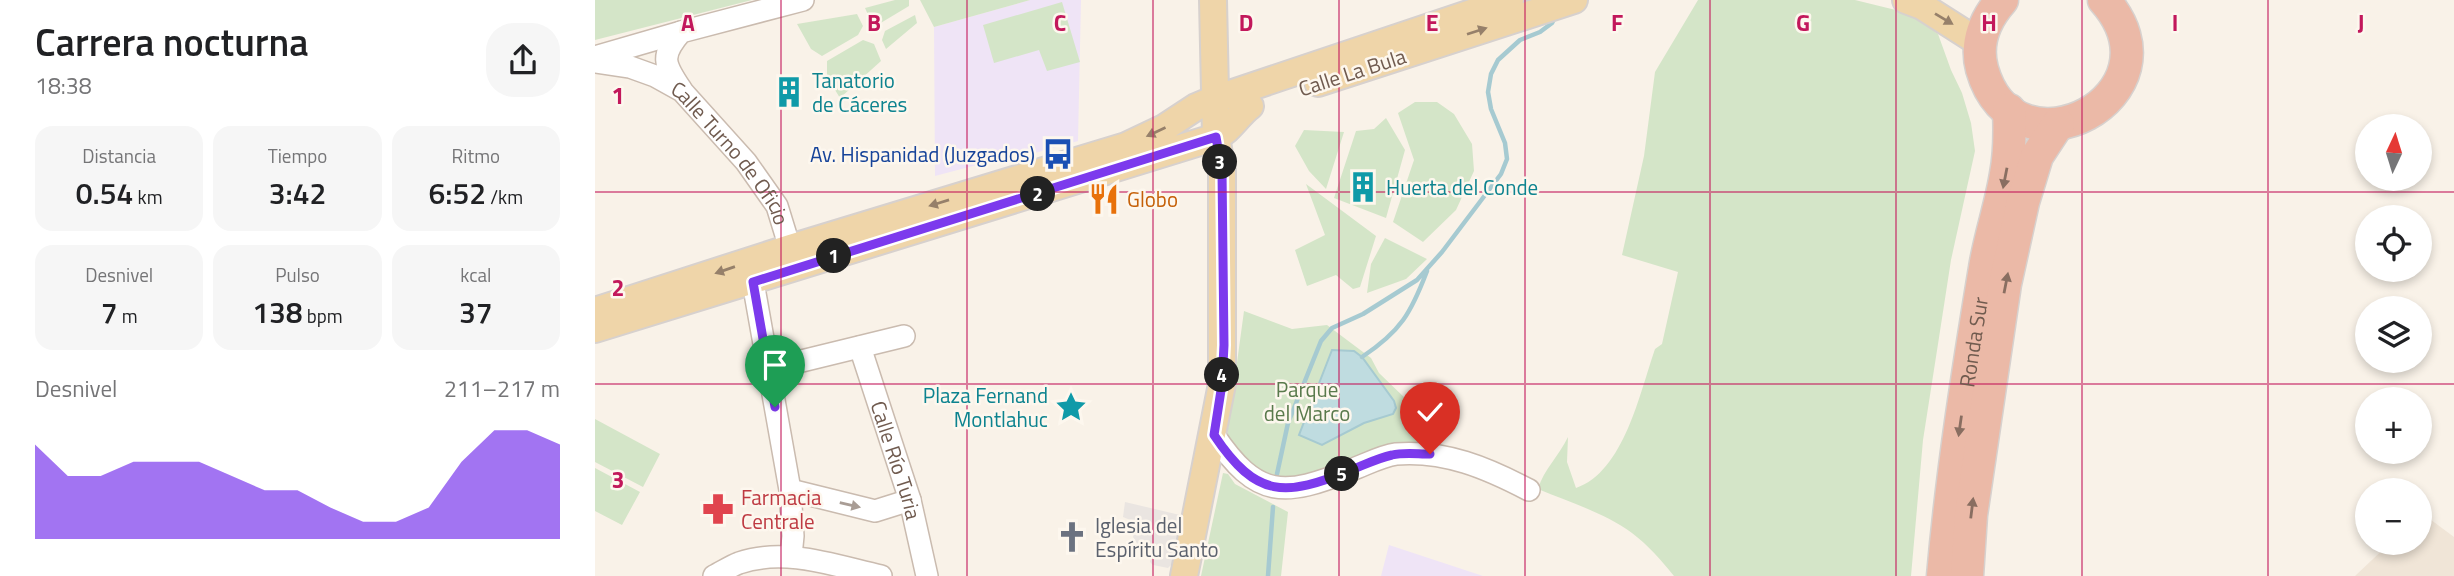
<!DOCTYPE html>
<html lang="es">
<head>
<meta charset="utf-8">
<style>
	body { margin:0; font-family:"Titillium Web",sans-serif; background:#f6f6f6; color:#202124; height:100vh; display:flex; flex-direction:column; font-size:26px; white-space:nowrap }
	* { box-sizing:border-box; margin:0 }
	p { font-size:23px; color:#757577 }
	.icon { flex:none; width:38px; height:38px; fill:none; stroke:currentColor; stroke-width:2; stroke-linecap:round; stroke-linejoin:round }
	.map { position:relative; flex:1; overflow:hidden }
	.details { display:flex; flex-direction:column; background:#fff; width:595px }
	.details>* { flex:none }
	.needle { width:46px; rotate:4deg }
	.controls { position:absolute; left:1760px; top:114px; display:grid; gap:14px }
	.controls a { display:grid; place-items:center; width:77px; height:77px; border-radius:50%; background:#fff; box-shadow:0 4px 10px #0003; font-size:35px }
	.pin { position:absolute; display:grid; place-items:center; width:60px; height:60px; color:#fff; margin:-72px -30px; border-radius:50% 50% 50% 0; rotate:-45deg; box-shadow:0 0 7px #0007 }
	.pin .icon { rotate:45deg }
	.km { position:absolute; width:35px; height:35px; margin:-18px; border-radius:50%; background:#222; color:#fff; font-size:19px; line-height:35px; text-align:center }
	.round { display:grid; place-items:center; flex:none; width:74px; height:74px; border-radius:28px; background:#f6f6f6 }
	.summary { display:flex; align-items:center; justify-content:space-between; height:119px; padding:0 35px }
	h1 { font-size:38px; font-weight:600; line-height:52px }
	.stats { display:grid; grid-template-columns:repeat(3,1fr); gap:10px; height:119px; padding:7px 35px }
	.stats div { display:grid; align-content:center; border-radius:18px; background:#f6f6f6; text-align:center }
	.stats b { font-size:30px; font-weight:600 }
	.stats small { font-size:19px; font-weight:400 }
	.stats p { font-size:19px }
	.chart { height:196px; padding:14px 35px }
	.chart p { display:flex; justify-content:space-between }
	.chart svg { width:100%; height:126px; margin-top:7px; fill:#7c3aed; opacity:.7 }
	main { display:flex; flex:1; min-height:0 }
	.map>svg:first-child { display:block }
	.residential { fill:#f0e5d7 }
	.industrial { fill:#eae5e1 }
	.education { fill:#efe4f6 }
	.green { fill:#d4e5c8 }
	.water { fill:#bfdce0; stroke:#a6cad1; stroke-width:2 }
	.lines { fill:none; stroke-linecap:round; stroke-linejoin:round }
	.stream { stroke:#a6cad1; stroke-width:4.5 }
	.minor-casing { stroke:#cabbaf; stroke-width:24 }
	.major-casing { stroke:#d7d1ce; stroke-width:30 }
	.highway-casing { stroke:#d7d1ce; stroke-width:35 }
	.minor { stroke:#fff; stroke-width:21 }
	.major { stroke:#efd5a9; stroke-width:26 }
	.highway { stroke:#ebb9a7; stroke-width:32 }
	.oneway { fill:#96806a }
	.oneway2 { fill:#896e61 }
	.oneway3 { fill:#a99d95 }
	.route-casing { stroke:#fff; stroke-width:14 }
	.route { stroke:#7c3aed; stroke-width:9 }
	.grid { fill:none; stroke:#c2185b; stroke-width:2; stroke-opacity:0.55 }
	.labels { text-anchor:middle; dominant-baseline:central; stroke-width:5; stroke-linejoin:round; paint-order:stroke }
	.street-label { font-size:21px; fill:#705b4f; stroke:#fdf7ee }
	.culture-label { font-size:21px; fill:#0d838f; stroke:#fdf7ee; text-anchor:start }
	.transit-label { font-size:21px; fill:#164399; stroke:#fdf7ee; text-anchor:end }
	.food-label { font-size:21px; fill:#c56008; stroke:#fdf7ee; text-anchor:start }
	.park-label { font-size:21px; fill:#597a4c; stroke:#fdf7ee }
	.health-label { font-size:21px; fill:#be3a42; stroke:#fdf7ee; text-anchor:start }
	.worship-label { font-size:21px; fill:#5b616d; stroke:#fdf7ee; text-anchor:start }
	.grid-label { font-size:23px; text-anchor:middle; font-weight:bold; fill:#c2185b; stroke:#fdf7ee; stroke-width:5; stroke-linejoin:round; paint-order:stroke }
</style>
</head>
<body>
<main>
<section class="details">
<div class="summary"><div><h1>Carrera nocturna</h1><p>18:38</p></div><a class="round"><svg class="icon" aria-label="share" viewBox="0 0 24 24"><path d="M12 15V3M7 8l5-5 5 5M5 13v7h14v-7"/></svg></a></div>
<div class="stats">
<div><p>Distancia</p><b>0.54<small> km</small></b></div>
<div><p>Tiempo</p><b>3:42</b></div>
<div><p>Ritmo</p><b>6:52<small> /km</small></b></div>
</div>
<div class="stats">
<div><p>Desnivel</p><b>7<small> m</small></b></div>
<div><p>Pulso</p><b>138<small> bpm</small></b></div>
<div><p>kcal</p><b>37</b></div>
</div>
<div class="chart"><p><span>Desnivel</span>211–217 m</p>
<svg viewBox="0 0 160 44" preserveAspectRatio="none"><path d="M0 44V11L10 22L20 22L30 17L40 17L50 17L60 22L70 27L80 27L90 33L100 38L110 38L120 33L130 17L140 6L150 6L160 11V44z"/></svg>
</div>
</section>
<div class="map">
<svg width="1859" height="576" viewBox="0 0 1859 576">
	<rect width="100%" height="100%" fill="#f9f2e8"/>
	<path class="residential" d="M1828,514l31,23v39h-99l35,-33 30,-1v-26z"/>
	<path class="industrial" d="M530,502l55,13 -3,31 -5,18 -4,4 -15,-3 -3,-3 2,-12 -12,-2 -7,-11 2,-15 -12,-5z"/>
	<path class="education" d="M435,0h51l-3,141 -43,12 -2,-3 -98,26 -1,-149z
		M794,545l94,31h-102z"/>
	<path class="green" d="M0,0h157l-157,40z
		M300,0h14v6l-30,18 -9,-5 -5,-11z
		M325,0h110l-96,27z
		M1103,0h157l57,14 26,20 13,36 11,23 9,30 4,28 -24,109 -13,84 -15,96 -12,136h-237c-13,-16 -26,-31 -42,-43 -27,-20 -63,-31 -94,-44 6,-20 21,-33 30,-52l-1,25 9,26c48,-16 64,-96 79,-139l7,-5 16,-72 -56,-17 22,-99 11,-84z
		M467,2l18,60 -33,9 -8,-21 -45,13 -11,-38z
		M262,14l6,12 -5,9 -36,21 -11,-7 -14,-25z
		M320,15l2,8 -31,26 -4,-9 3,-9z
		M268,40l11,4 7,17 -41,37 -13,-21v-16z
		M820,102h22l17,12 18,30 2,27 -18,39 -33,32 -30,-20 21,-62 -16,-47z
		M791,118l19,32 -19,68 -52,-20 22,-67 18,-2z
		M709,130l40,2 -18,57 -17,-18 -14,-25z
		M711,184l70,52 -16,51 -7,2 -17,-14 -29,11 -12,-36 30,-15z
		M790,238l42,21 -21,20 -39,14 4,-29z
		M649,311l48,18 35,-4 44,33 8,15 28,27 16,46c-38,11 -122,43 -158,28 -17,-8 -28,-23 -38,-38z
		M0,419l65,35 -17,33 -48,-25z
		M0,468l45,24 -18,33 -27,-14z
		M628,473l5,1 7,10 53,28 -7,64h-80z"/>
	<path class="water" d="M737,350l22,1 8,6 32,44 2,7 -3,6 -29,9 -42,22 -23,-10z"/>
	<g class="lines">
		<path class="stream" d="M767,357c39,-26 49,-44 65,-86
			M682,474l11,-51 33,-82 11,-13 31,-14 54,-34 25,-28 59,-78 6,-15 -2,-16 -14,-34 -3,-17 3,-18 7,-14 22,-20 20,-8 12,-9 4,-8
			M673,576l5,-69"/>
		<defs>
			<g id="minor">
				<path d="M0,57l86,-25"/>
				<path id="s1" d="M0,62l35,5 25,9 27,15 64,71 31,44 16,52 -2,5"/>
				<path d="M86,89c-17,-25 -21,-33 0,-57l122,-32"/>
				<path d="M158,282l37,208 3,46 -2,20"/>
				<path id="s2" d="M265,347l50,153 17,76"/>
				<path d="M174,369l135,-33"/>
				<path d="M619,435c43,64 70,62 137,35 14,-5 30,-14 45,-16 49,-4 91,14 133,36"/>
				<path d="M195,490l85,21 35,-11"/>
				<path d="M119,576c8,-4 17,-10 25,-13 46,-16 97,3 142,13"/>
			</g>
			<path id="major" d="M1311,0l16,6 58,37
				M723,83l256,-83
				M0,311l195,-63 336,-102 38,-18 32,-21 19,-8 295,-99
				M0,329l621,-192c13,-6 22,-22 34,-31
				M589,576l38,-192v-213l-6,-34 -3,-137"/>
			<g id="highway">
				<path d="M1407,0c-17,19 -27,43 -20,69 33,117 206,26 122,-69"/>
				<path id="s3" d="M1348,576c9,-103 25,-205 42,-308 5,-32 16,-62 21,-94 4,-21 4,-42 3,-64"/>
				<path d="M1372,576l4,-61 34,-231 18,-82 14,-46 21,-32"/>
			</g>
		</defs>
		<use href="#minor" class="minor-casing"/>
		<use href="#major" class="major-casing"/>
		<use href="#highway" class="highway-casing"/>
		<use href="#minor" class="minor"/>
		<use href="#major" class="major"/>
		<use href="#highway" class="highway"/>
	</g>
	<defs><path id="oneway-solid" d="M-6-.8H1V-3.2L6.5 0L1 3.2V.8H-6Z" transform="scale(1.75)"/></defs>
	<g class="oneway">
		<use href="#oneway-solid" transform="translate(1349 19) rotate(31)"/>
		<use href="#oneway-solid" transform="translate(882 31) rotate(-18)"/>
		<use href="#oneway-solid" transform="translate(561 132) rotate(155)"/>
		<use href="#oneway-solid" transform="translate(344 203) rotate(163)"/>
		<use href="#oneway-solid" transform="translate(130 270) rotate(161)"/>
	</g>
	<g class="oneway2">
		<use href="#oneway-solid" transform="translate(1410 178) rotate(101)"/>
		<use href="#oneway-solid" transform="translate(1411 283) rotate(-79)"/>
		<use href="#oneway-solid" transform="translate(1365 426) rotate(98)"/>
		<use href="#oneway-solid" transform="translate(1377 508) rotate(-83)"/>
	</g>
	<use class="oneway3" href="#oneway-solid" transform="translate(255 505) rotate(13)"/>
	<g class="lines">
		<defs>
			<path id="route" d="M180,407l-22,-125 463,-145 6,34 2,174 -2,39 -8,51c43,64 71,62 137,35 13,-5 27,-12 41,-15 12,-3 25,-1 38,-1"/>
		</defs>
		<use href="#route" class="route-casing"/>
		<use href="#route" class="route"/>
	</g>
	<path class="grid" d="M186,0v576M372,0v576M558,0v576M744,0v576M930,0v576M1115,0v576M1301,0v576M1487,0v576M1673,0v576M0,192h1859M0,384h1859"/>
	<defs>
		<symbol id="building-bare" viewBox="-9 -9 18 18"><path d="M-4-6H4V6H1V3H-1V6H-4ZM-2.5-4.3h1.7v1.8h-1.7ZM.8-4.3h1.7v1.8H.8ZM-2.5-1h1.7V.8h-1.7ZM.8-1h1.7V.8H.8Z" fill="#0f9aa8" stroke="#fdf7ee" stroke-width="2.5" paint-order="stroke"/></symbol>
		<symbol id="bus-bare" viewBox="-9 -9 18 18"><path d="M-5-6H5V4H4V6H2V4H-2V6H-4V4H-5ZM-3.5-4V0h7V-4ZM-3.5 1.2v1.5H-2V1.2ZM2 1.2v1.5H3.5V1.2Z" fill="#1a4fb4" stroke="#fdf7ee" stroke-width="2.5" paint-order="stroke"/></symbol>
		<symbol id="restaurant-bare" viewBox="-9 -9 18 18"><path d="M-5-6h1v4h1v-4h1v4h1v-4h1v5L-1.5 .5V6h-2V.5L-5-1ZM5-6V6H3V1.5H1.5Q1.5-4 5-6Z" fill="#e8710a" stroke="#fdf7ee" stroke-width="2.5" paint-order="stroke"/></symbol>
		<symbol id="sight-bare" viewBox="-9 -9 18 18"><path d="M0-6L1.8-2.2L6-1.7L2.9 1.2L3.7 5.4L0 3.3L-3.7 5.4L-2.9 1.2L-6-1.7L-1.8-2.2Z" fill="#0f9aa8" stroke="#fdf7ee" stroke-width="2.5" paint-order="stroke"/></symbol>
		<symbol id="pharmacy-bare" viewBox="-9 -9 18 18"><path d="M-2-6h4v4h4v4h-4v4h-4v-4h-4v-4h4Z" fill="#e0444e" stroke="#fdf7ee" stroke-width="2.5" paint-order="stroke"/></symbol>
		<symbol id="church-bare" viewBox="-9 -9 18 18"><path d="M-1.2-6h2.4v3.5h3.3v2.4h-3.3V6h-2.4V-.1h-3.3v-2.4h3.3Z" fill="#6b7280" stroke="#fdf7ee" stroke-width="2.5" paint-order="stroke"/></symbol>
	</defs>
	<g fill-rule="evenodd">
		<use href="#building-bare" x="172" y="70" width="44" height="44"/>
		<use href="#bus-bare" x="441" y="132" width="44" height="44"/>
		<use href="#building-bare" x="746" y="165" width="44" height="44"/>
		<use href="#restaurant-bare" x="487" y="177" width="44" height="44"/>
		<use href="#sight-bare" x="454" y="385" width="44" height="44"/>
		<use href="#pharmacy-bare" x="101" y="487" width="44" height="44"/>
		<use href="#church-bare" x="455" y="515" width="44" height="44"/>
	</g>
	<g class="labels">
		<g class="street-label">
			<text transform="translate(757 72) rotate(-18)">Calle La Bula</text>
			<text stroke="none"><textPath href="#s1" startOffset="172">Calle Turno de Oficio</textPath></text>
			<text stroke="none"><textPath href="#s3" startOffset="236">Ronda Sur</textPath></text>
			<text stroke="none"><textPath href="#s2" startOffset="119">Calle Río Turia</textPath></text>
		</g>
		<g class="culture-label">
			<text x="217" y="80">Tanatorio<tspan x="217" dy="24">de Cáceres</tspan></text>
			<text x="791" y="187">Huerta del Conde</text>
			<text x="453" y="395" text-anchor="end">Plaza Fernand<tspan x="453" dy="24">Montlahuc</tspan></text>
		</g>
		<g class="transit-label">
			<text x="440" y="154">Av. Hispanidad (Juzgados)</text>
		</g>
		<g class="food-label">
			<text x="532" y="199">Globo</text>
		</g>
		<g class="park-label">
			<text x="712" y="389">Parque<tspan x="712" dy="24">del Marco</tspan></text>
		</g>
		<g class="health-label">
			<text x="146" y="497">Farmacia<tspan x="146" dy="24">Centrale</tspan></text>
		</g>
		<g class="worship-label">
			<text x="500" y="525">Iglesia del<tspan x="500" dy="24">Espíritu Santo</tspan></text>
		</g>
	</g>
	<g class="grid-label">
		<text x="93" y="31">A</text>
		<text x="279" y="31">B</text>
		<text x="465" y="31">C</text>
		<text x="651" y="31">D</text>
		<text x="837" y="31">E</text>
		<text x="1022" y="31">F</text>
		<text x="1208" y="31">G</text>
		<text x="1394" y="31">H</text>
		<text x="1580" y="31">I</text>
		<text x="1766" y="31">J</text>
		<text x="23" y="104">1</text>
		<text x="23" y="296">2</text>
		<text x="23" y="488">3</text>
	</g>
</svg>
<div class="controls">
<a><svg class="needle" viewBox="-14 -14 28 28"><path d="M0-13l5 13h-10z" fill="#e53935"/><path d="M0 13l5-13h-10z" fill="#757577"/></svg></a>
<a><svg class="icon" aria-label="locate" viewBox="0 0 24 24"><circle cx="12" cy="12" r="6"/><path d="M12 2v4M12 18v4M2 12h4M18 12h4"/></svg></a>
<a><svg class="icon" aria-label="layers" viewBox="0 0 24 24"><path d="M12 4l9 5-9 5-9-5zM3 14l9 5 9-5"/></svg></a>
<a>+</a>
<a>−</a>
</div>
<div class="pin" style="left:180px;top:407px;background:#1e9e55"><svg class="icon" aria-label="arrive" viewBox="0 0 24 24"><path d="M6 21V4h12l-3 4 3 4H6"/></svg></div>
<div class="pin" style="left:835px;top:454px;background:#d93025"><svg class="icon" aria-label="check" viewBox="0 0 24 24"><path d="M5 12l5 5 9-10"/></svg></div>
<b class="km" style="left:239px;top:256px">1</b>
<b class="km" style="left:443px;top:194px">2</b>
<b class="km" style="left:625px;top:162px">3</b>
<b class="km" style="left:627px;top:375px">4</b>
<b class="km" style="left:747px;top:474px">5</b>
</div>
</main>
</body>
</html>
